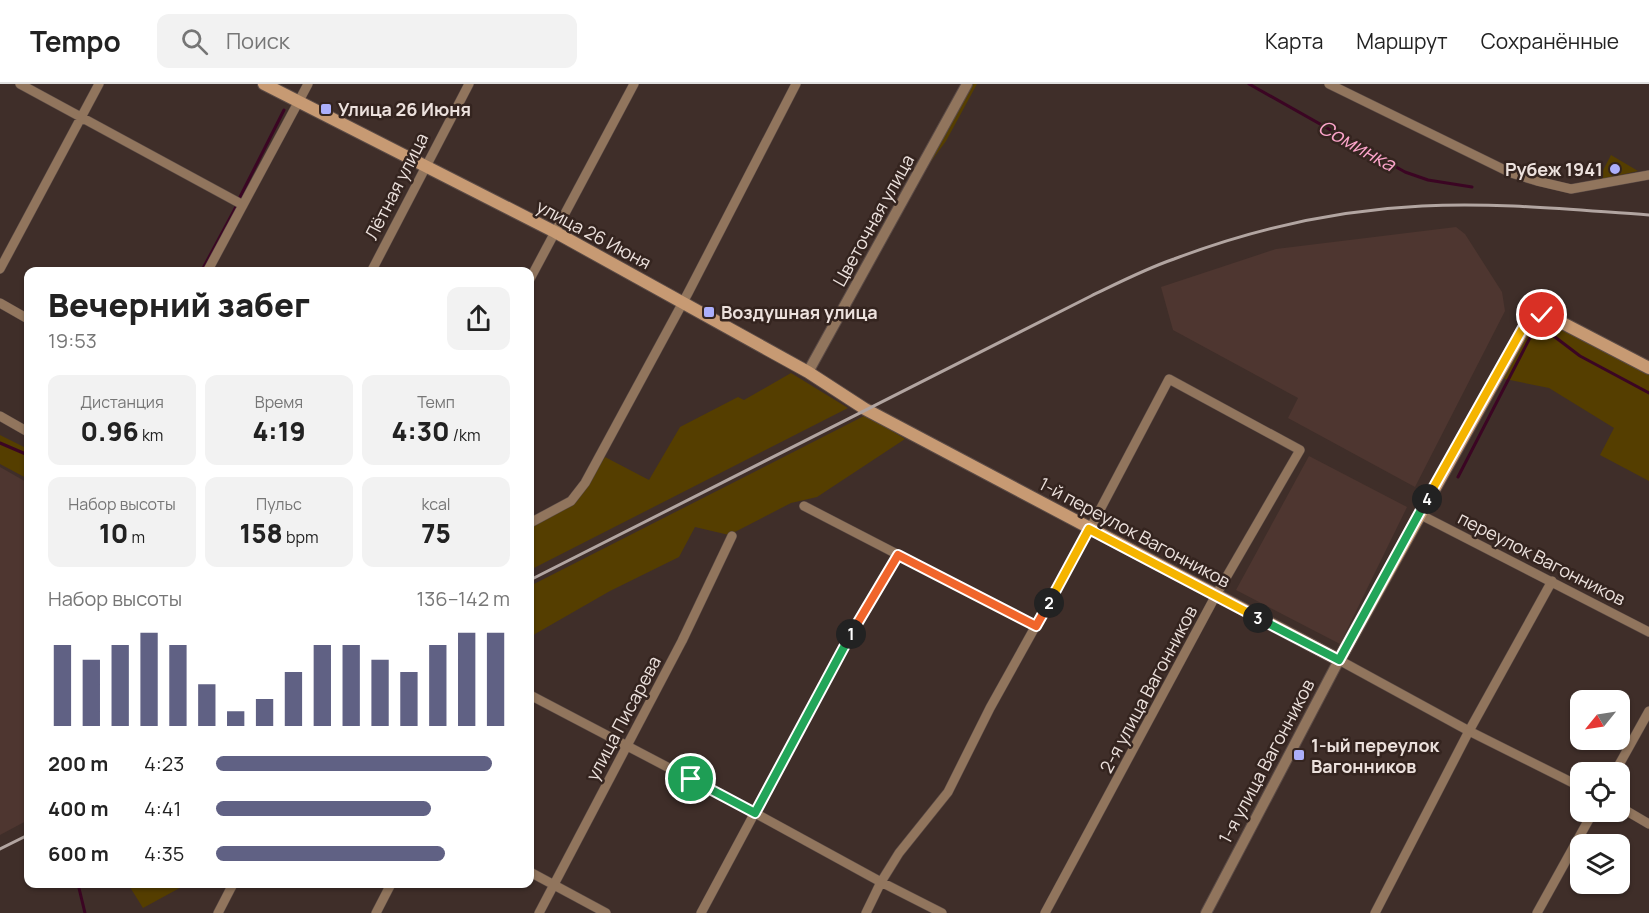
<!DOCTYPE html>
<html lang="ru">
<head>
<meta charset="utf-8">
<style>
	body { margin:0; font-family:Manrope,sans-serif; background:#f2f2f2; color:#222; height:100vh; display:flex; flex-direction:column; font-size:22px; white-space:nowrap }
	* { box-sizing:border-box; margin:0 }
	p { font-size:20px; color:#767676 }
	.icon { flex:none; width:33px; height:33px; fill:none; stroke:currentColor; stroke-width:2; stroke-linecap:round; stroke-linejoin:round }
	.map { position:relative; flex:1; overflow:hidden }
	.sheet { position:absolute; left:24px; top:183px; width:510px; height:621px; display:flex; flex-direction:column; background:#fff; border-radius:12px; box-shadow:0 2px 4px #0004 }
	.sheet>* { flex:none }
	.needle { width:39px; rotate:240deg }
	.buttons { position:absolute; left:1570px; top:606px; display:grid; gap:12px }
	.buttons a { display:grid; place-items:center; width:60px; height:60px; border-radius:12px; background:#fff; box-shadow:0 2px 4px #0004; font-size:30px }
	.pin { position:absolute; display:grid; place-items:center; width:51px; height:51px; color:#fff; margin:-26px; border:3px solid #fff; border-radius:50%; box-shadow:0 2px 6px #0007 }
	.km { position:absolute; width:30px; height:30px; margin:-15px; border-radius:50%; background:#222; color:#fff; font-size:16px; line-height:30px; text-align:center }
	.round { display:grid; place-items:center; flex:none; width:63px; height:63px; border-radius:12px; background:#f2f2f2 }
	.overview { display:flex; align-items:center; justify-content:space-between; height:102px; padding:0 24px }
	h1 { font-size:33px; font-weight:800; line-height:45px }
	.stats { display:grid; grid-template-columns:repeat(3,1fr); gap:9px; height:102px; padding:6px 24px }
	.stats div { display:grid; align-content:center; border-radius:12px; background:#f2f2f2; text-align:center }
	.stats b { font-size:26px; font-weight:800 }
	.stats small { font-size:16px; font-weight:400 }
	.stats p { font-size:16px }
	.chart { height:168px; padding:12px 24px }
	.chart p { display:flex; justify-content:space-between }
	.chart svg { width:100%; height:108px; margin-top:6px; stroke:#606184; stroke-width:6 }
	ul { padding:0 24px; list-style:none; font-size:20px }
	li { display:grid; grid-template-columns:96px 72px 1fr; align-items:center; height:45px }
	li i { height:15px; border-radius:8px; background:#606184 }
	header { display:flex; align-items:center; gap:36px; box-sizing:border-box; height:84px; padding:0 30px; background:#fff; border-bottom:2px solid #e0e0e0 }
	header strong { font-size:28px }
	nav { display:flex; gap:33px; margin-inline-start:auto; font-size:21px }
	.search { width:420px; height:54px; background:#f2f2f2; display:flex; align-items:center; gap:15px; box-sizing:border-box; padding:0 21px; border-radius:12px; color:#767676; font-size:22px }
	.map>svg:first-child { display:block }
	.built { fill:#4e3630 }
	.green { fill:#553e00 }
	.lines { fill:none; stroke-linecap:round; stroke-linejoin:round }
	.stream { stroke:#3b0523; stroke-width:3 }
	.minor-casing { stroke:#5b4b46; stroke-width:10 }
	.tertiary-casing { stroke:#5b4b46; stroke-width:12 }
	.secondary-casing { stroke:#5b4b46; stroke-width:14 }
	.minor { stroke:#91755d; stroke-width:9 }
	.tertiary { stroke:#91755d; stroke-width:10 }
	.secondary { stroke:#c79a73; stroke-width:12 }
	.rail { stroke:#b2a5a1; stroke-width:3 }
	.split-1-casing { stroke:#fff; stroke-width:12 }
	.split-2-casing { stroke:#fff; stroke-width:12 }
	.split-3-casing { stroke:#fff; stroke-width:12 }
	.split-4-casing { stroke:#fff; stroke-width:12 }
	.split-5-casing { stroke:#fff; stroke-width:12 }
	.split-1 { stroke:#22a559; stroke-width:8 }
	.split-2 { stroke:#f0652b; stroke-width:8 }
	.split-3 { stroke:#f5b400; stroke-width:8 }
	.split-4 { stroke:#22a559; stroke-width:8 }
	.split-5 { stroke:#f5b400; stroke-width:8 }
	.poi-dot { fill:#acaffb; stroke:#34241f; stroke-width:2 }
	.labels { text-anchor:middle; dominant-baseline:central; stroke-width:5; stroke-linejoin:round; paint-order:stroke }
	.poi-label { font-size:18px; font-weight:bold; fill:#ece1dd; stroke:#34241f; text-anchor:start }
	.street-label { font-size:18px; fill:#ece1dd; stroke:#34241f }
	.water-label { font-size:20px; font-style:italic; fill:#fba4ca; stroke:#34241f }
</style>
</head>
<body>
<header>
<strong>Tempo</strong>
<div class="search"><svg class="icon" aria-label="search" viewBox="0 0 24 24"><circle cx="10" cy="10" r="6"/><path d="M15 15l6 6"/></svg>Поиск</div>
<nav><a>Карта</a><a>Маршрут</a><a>Сохранённые</a></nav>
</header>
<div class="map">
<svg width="1649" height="829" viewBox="0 0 1649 829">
	<rect width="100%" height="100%" fill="#3f2e29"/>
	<path class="built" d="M1456,143l9,7 37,58 3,19 -90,176 -127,-69 10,-20 -125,-68 -12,-43 115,-38z
		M1309,372l98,51 -67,137 -104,-54z
		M0,383l28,16v337l-28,15z"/>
	<path class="green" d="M973,0h4l-31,57 -16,22z
		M1611,71l27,16 -40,9z
		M1541,238l12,3 96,50v106l-49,-26 14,-27 -65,-40 -49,-10 34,-55z
		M791,289l57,35 -318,162v-43l46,-26 29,-44 44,23 31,-53 58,-30 6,3z
		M866,331l39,24 -88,58 -26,6 -62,32 -34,-8 -16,30 -69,34 -75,43 -5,6v-54z
		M0,351l28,14v30l-28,-15z
		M128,800h59l-44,24z"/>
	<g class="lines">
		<path class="stream" d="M1249,0l156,88 23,8 44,7
			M239,115l45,-89
			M201,188l36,-67
			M1551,250l29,22 69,37
			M0,359l28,12
			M1458,393l76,-147 9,1
			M78,800l7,29"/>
		<defs>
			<path id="minor" d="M20,0l223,121
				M1329,0l182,89 26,8 34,8 78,-14
				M0,185l99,-185
				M207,188l101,-188
				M371,188l98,-188
				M530,195l104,-195
				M0,219l28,16
				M0,332l28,16
				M804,422l232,120
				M1419,430l230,118
				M530,439l41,-22 14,-18 103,-190 108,-209
				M1339,576l130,71 112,56
				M530,611l225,118 126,69 61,31
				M1615,688l34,-61
				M1620,723l29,17
				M530,788l76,41
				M218,829l15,-29
				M376,829l15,-29
				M539,829l143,-272 50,-105
				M701,829l148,-276 49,-82
				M866,829l15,-31 18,-29 49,-61 42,-84 103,-185 76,-144 131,71 -84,145 -171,318
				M1375,829l94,-182 83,-150
				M1537,829l56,-101"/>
			<path id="tertiary" d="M808,288l159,-288
				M1206,829l133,-253"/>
			<path id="secondary" d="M264,0l291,148 253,140 57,37 474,251 189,-339 12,-6 11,2 98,51"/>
		</defs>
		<use href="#minor" class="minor-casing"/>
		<use href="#tertiary" class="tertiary-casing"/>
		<use href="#secondary" class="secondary-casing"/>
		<use href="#minor" class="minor"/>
		<use href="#tertiary" class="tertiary"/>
		<use href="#secondary" class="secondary"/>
		<path class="rail" d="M530,496l561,-284c27,-13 54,-27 83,-37 79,-30 163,-49 248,-53 75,-4 152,4 227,9
			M0,765l28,-14"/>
	</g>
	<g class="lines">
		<defs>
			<path id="split-1" d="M691,695l64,34 96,-179"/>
			<path id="split-2" d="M851,550l47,-79 138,71 13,-23"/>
			<path id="split-3" d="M1049,519l40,-74 169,89"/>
			<path id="split-4" d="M1258,534l81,42 88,-161"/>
			<path id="split-5" d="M1427,415l97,-173 7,-8 11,-3"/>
		</defs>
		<use href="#split-1" class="split-1-casing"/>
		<use href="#split-2" class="split-2-casing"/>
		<use href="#split-3" class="split-3-casing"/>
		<use href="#split-4" class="split-4-casing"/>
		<use href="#split-5" class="split-5-casing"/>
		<use href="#split-1" class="split-1"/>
		<use href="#split-2" class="split-2"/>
		<use href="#split-3" class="split-3"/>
		<use href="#split-4" class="split-4"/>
		<use href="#split-5" class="split-5"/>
	</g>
	<g class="poi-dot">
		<rect x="320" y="19" width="12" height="12" rx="3"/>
		<circle cx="1615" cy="85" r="6"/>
		<rect x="703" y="222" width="12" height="12" rx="3"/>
		<rect x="1293" y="665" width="12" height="12" rx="3"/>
	</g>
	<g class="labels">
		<g class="poi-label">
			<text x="338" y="25">Улица 26 Июня</text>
			<text x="1603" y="85" text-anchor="end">Рубеж 1941</text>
			<text x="721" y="228">Воздушная улица</text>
			<text x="1311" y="661">1-ый переулок<tspan x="1311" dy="21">Вагонников</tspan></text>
		</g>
		<g class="street-label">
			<text transform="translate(396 102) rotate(-63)">Лётная улица</text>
			<text transform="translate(873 136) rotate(-61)">Цветочная улица</text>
			<text transform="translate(594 150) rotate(28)">улица 26 Июня</text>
			<text transform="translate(1135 448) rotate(28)">1-й переулок Вагонников</text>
			<text transform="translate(1542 474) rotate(27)">переулок Вагонников</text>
			<text transform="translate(1148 605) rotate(-62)">2-я улица Вагонников</text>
			<text transform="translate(623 634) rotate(-62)">улица Писарева</text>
			<text transform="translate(1266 677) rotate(-62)">1-я улица Вагонников</text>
		</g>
		<g class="water-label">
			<text transform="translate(1357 61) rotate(29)">Соминка</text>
		</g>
	</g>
</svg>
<div class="buttons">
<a><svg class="needle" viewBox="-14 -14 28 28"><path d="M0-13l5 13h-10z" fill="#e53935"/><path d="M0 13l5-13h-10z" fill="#767676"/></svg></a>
<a><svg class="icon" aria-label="locate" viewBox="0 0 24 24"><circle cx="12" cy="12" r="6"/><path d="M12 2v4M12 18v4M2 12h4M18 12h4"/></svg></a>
<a><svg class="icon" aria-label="layers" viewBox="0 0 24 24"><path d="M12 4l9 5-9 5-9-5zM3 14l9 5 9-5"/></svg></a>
</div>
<div class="pin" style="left:691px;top:695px;background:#1e9e55"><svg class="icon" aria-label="arrive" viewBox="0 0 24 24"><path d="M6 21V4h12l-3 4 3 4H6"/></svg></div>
<div class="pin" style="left:1542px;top:231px;background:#d93025"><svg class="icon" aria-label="check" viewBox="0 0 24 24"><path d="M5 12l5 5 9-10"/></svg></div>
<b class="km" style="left:851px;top:550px">1</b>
<b class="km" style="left:1049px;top:519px">2</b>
<b class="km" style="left:1258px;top:534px">3</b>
<b class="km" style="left:1427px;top:415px">4</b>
<section class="sheet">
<div class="overview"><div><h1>Вечерний забег</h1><p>19:53</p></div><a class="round"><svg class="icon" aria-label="share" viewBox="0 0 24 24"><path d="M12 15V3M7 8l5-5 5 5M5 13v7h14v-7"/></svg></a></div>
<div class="stats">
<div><p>Дистанция</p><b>0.96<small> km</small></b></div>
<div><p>Время</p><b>4:19</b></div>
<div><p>Темп</p><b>4:30<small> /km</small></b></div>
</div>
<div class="stats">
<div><p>Набор высоты</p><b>10<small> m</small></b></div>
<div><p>Пульс</p><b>158<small> bpm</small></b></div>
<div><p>kcal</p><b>75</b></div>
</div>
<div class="chart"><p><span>Набор высоты</span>136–142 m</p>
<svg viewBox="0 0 160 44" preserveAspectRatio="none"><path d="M5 44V11M15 44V17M25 44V11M35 44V6M45 44V11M55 44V27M65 44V38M75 44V33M85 44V22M95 44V11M105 44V11M115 44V17M125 44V22M135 44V11M145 44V6M155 44V6"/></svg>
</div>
<ul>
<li><b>200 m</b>4:23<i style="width:94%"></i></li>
<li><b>400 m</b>4:41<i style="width:73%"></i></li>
<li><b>600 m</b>4:35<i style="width:78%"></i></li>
</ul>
</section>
</div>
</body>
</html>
